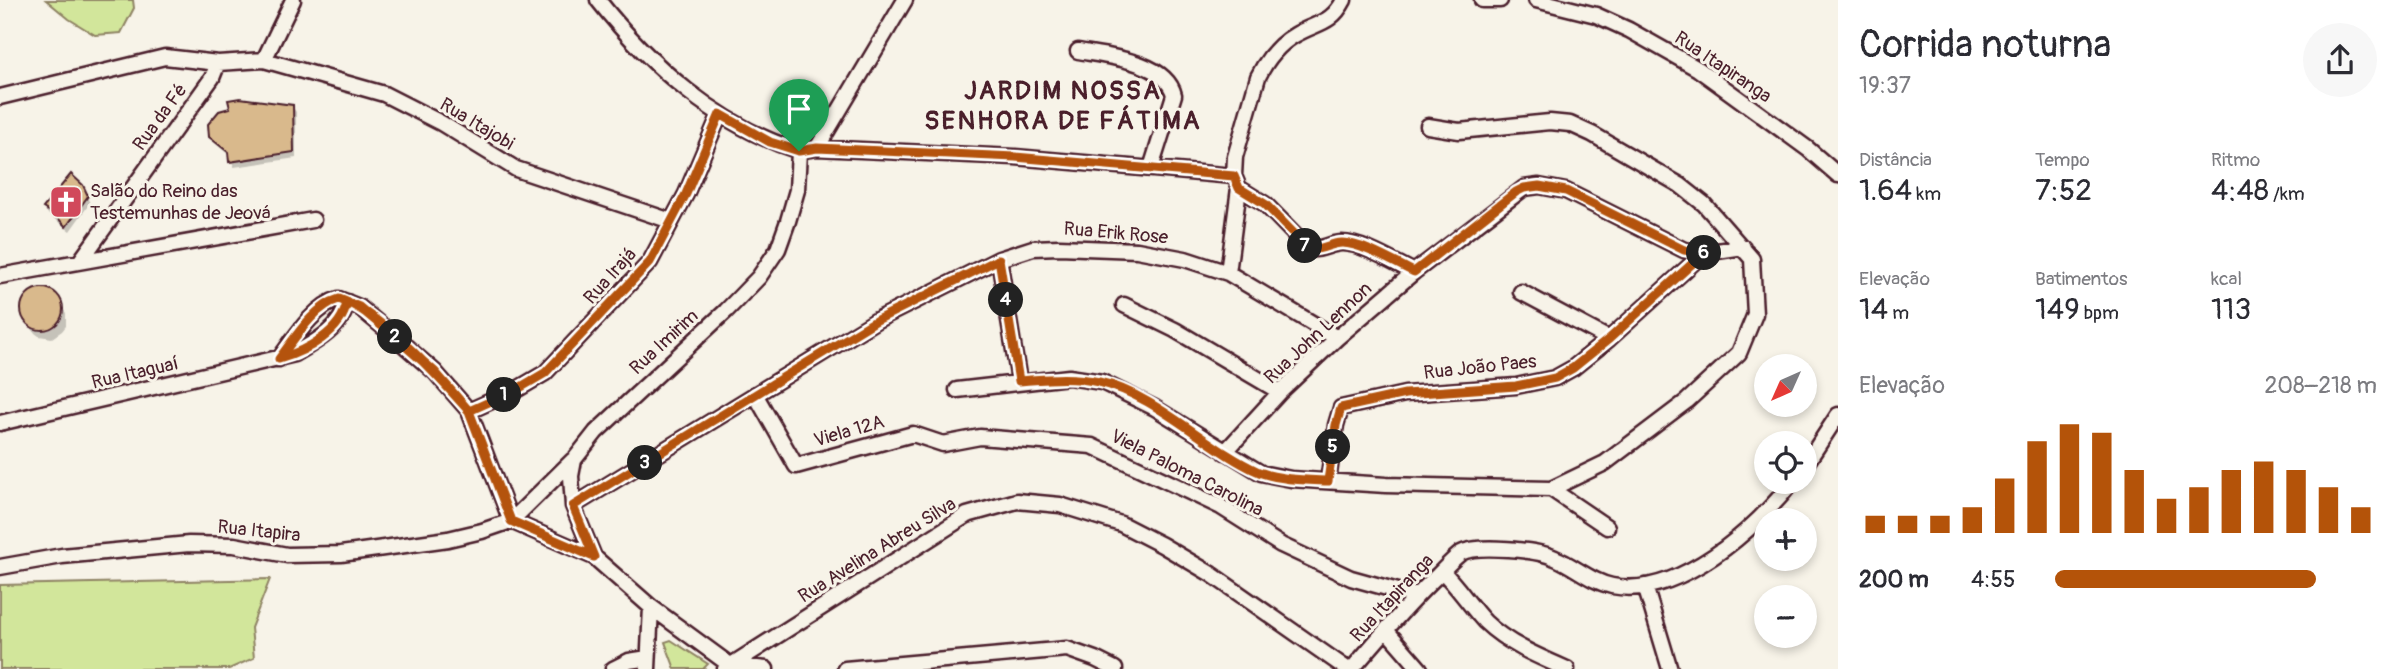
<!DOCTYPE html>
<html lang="pt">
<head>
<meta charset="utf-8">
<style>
	body { margin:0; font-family:Pangolin,sans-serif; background:#f7f7f7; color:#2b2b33; height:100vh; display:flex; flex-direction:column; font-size:26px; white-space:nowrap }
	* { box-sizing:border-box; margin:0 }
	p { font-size:23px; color:#7c7c81 }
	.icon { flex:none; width:38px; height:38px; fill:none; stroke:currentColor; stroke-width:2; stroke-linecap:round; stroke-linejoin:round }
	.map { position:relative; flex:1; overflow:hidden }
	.details { display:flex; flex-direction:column; background:#fff; width:560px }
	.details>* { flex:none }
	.needle { width:46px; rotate:225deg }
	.tools { position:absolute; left:1754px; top:354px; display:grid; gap:14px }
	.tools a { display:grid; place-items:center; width:63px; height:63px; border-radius:50%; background:#fff; box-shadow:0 4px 10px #0003; font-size:35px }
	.pin { position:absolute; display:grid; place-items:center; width:60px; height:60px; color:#fff; margin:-72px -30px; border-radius:50% 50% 50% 0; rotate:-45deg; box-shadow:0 0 7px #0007 }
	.pin .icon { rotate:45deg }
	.km { position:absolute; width:35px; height:35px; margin:-18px; border-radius:50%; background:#222; color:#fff; font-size:19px; line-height:35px; text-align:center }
	.round { display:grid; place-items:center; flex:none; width:74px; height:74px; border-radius:37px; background:#f7f7f7 }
	.head { display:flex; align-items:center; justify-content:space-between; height:119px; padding:0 21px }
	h1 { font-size:38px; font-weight:600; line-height:52px }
	.metrics { display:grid; grid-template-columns:repeat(3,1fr); gap:10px; height:119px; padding:7px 21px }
	.metrics div { display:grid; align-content:center }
	.metrics b { font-size:30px; font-weight:600 }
	.metrics small { font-size:19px; font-weight:400 }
	.metrics p { font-size:19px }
	.chart { height:196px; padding:14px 21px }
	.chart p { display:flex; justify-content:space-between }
	.chart svg { width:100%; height:126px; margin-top:7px; stroke:#b45309; stroke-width:6 }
	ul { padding:0 21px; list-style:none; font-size:23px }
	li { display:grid; grid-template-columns:112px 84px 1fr; align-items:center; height:52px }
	li i { height:18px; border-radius:9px; background:#b45309 }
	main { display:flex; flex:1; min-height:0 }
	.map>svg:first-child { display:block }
	.green { fill:#d2e69b; stroke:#8e8263; stroke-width:2 }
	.shadow { fill:#0003 }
	.building { fill:#d9b98c; stroke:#4a1f2b; stroke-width:2 }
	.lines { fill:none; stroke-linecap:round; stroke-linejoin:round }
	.minor-casing { stroke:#4a1f2b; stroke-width:19 }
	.minor { stroke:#f7f3e8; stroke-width:14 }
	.route-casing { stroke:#fff; stroke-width:14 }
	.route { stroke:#b45309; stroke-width:9 }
	.labels { text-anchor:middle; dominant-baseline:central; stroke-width:6; stroke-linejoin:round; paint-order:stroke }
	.street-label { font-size:19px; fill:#4a1f2b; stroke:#f7f3e8 }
	.poi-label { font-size:19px; fill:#4a1f2b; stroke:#f7f3e8; text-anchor:start }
	.district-label { font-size:26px; font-weight:bold; letter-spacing:2px; fill:#4a1f2b; stroke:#f7f3e8 }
</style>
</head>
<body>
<main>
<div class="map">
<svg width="1838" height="669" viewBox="0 0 1838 669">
	<rect width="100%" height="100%" fill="#f7f3e8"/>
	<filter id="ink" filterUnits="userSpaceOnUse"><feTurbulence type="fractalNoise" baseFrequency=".0143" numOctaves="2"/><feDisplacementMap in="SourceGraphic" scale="14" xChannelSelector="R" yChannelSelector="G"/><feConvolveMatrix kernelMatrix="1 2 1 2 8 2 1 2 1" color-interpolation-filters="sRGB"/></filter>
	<g filter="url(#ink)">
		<path class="green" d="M46,0h87l1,8 -13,25 -26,2 -26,-16z
			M270,579l-19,49 3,30 -25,11h-229v-84z
			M671,640l37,24 -5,5h-28l-10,-27z"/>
		<path class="shadow" d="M292,106l4,6v46l-62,9 -4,-11 -15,-13 -4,-7z
			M81,186l9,17 -20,28 -22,-17 -3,-6z
			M40,290l12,3 14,20v13l-4,5 -10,7 -13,-2 -4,-3 -10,-15 -2,-12 6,-11z"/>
		<path class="building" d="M240,98l53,7 1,47 -65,10 -1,-10 -19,-15 -1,-13 11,-13 11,-3 -2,-8z
			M71,174l12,11 5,11 -22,31 -9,-10 -14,-9z
			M21 309a21 21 0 1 1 42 0a21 21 0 1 1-42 0Z"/>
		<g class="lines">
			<defs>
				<path id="minor" d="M1482,0h18
					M1536,0l60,15 33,15 69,39 110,80 30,26
					M1078,51c28,5 88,10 96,44l-23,73
					M264,60l29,-60
					M0,97l165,-40 53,6 46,-3 120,34 57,29 75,46 155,52
					M817,148l88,-148
					M799,151l18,-3 198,9 219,19
					M1239,188l26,16 44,45c12,2 21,-6 33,-6 21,0 53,20 72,29
					M999,259l34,-11 26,-1 78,3 48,9 43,14 109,65
					M81,260l131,-182 6,-15
					M1228,273l11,-85 -5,-12 1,-19 23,-80c8,-16 21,-33 37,-42 22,-13 36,-10 49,-35
					M0,276l313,-56
					M1521,292l88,47
					M1124,305l51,25 105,62
					M279,359c15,-20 35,-53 60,-60l20,8 36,30 40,35 34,39 42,110
					M957,390l112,-13 33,5 53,26 106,65 30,6 95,6 165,4 54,-26 82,-62 52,-48 16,-39 -3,-55 -48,-55 -24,-19 -88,-51 -22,-10 -20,-2 -91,9 -31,-5
					M755,394l41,72 117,-32 30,10 37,-7 112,9 129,61 60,38 70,33 65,18
					M469,411l47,-21 29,-17 105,-111 36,-68 34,-80
					M0,423l295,-69c21,-12 48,-27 52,-52
					M1225,452l55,-60 57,-54 77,-66 110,-84 15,-2 27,5 118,59 20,3 39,-6
					M1804,467l34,-52
					M1328,481l8,-56 5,-17 64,-14 111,-8 39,-8 18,-10 36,-29 95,-86
					M1551,489l56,38
					M573,506l304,-186 122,-61 20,122
					M511,521l83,36 57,50 79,58 36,4
					M594,557l-21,-51 -2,-30 3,-16 22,-28 130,-121 33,-34 19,-28 10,-28 9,-31 2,-39c-81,-25 -149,-85 -201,-151
					M0,567l62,-11 127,-12 45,1 53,10 54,-1 107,-15 34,-8 29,-10 62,-61
					M1442,571c16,16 28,35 43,51 23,22 54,35 82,47
					M1645,586l25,83
					M1386,630l34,39
					M613,669l16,-8 19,-3
					M648,669l3,-62
					M725,669l242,-154 50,-14 43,4 61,19 41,21 49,29 136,95
					M845,669l222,-20 28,10 20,10
					M1352,669c28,-32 55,-65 86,-94 7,-7 15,-16 23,-22 16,-9 78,-3 94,5 20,8 36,24 57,28 66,13 144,-57 181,-105"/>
			</defs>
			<use href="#minor" class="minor-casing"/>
			<use href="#minor" class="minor"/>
		</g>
	</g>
	<g class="lines" filter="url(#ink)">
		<defs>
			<path id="route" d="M799,151l-29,-9 -50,-28 -34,80 -36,68 -105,111 -29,17 -47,21c-30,-34 -81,-90 -122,-109 -5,30 -41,49 -68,57 16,-21 35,-53 60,-60l20,8 36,30 40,35 34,39 42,110 83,36 -21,-51 304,-186 122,-61 20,122c27,-2 53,-5 80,1 56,12 108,67 160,90 21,8 47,8 69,9l8,-56 5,-17 64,-14 111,-8 39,-8 18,-10 36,-29 95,-86 -20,-3 -118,-59 -27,-5 -15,2 -8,4 -102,80c-19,-9 -52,-29 -72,-29 -12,0 -21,8 -33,6l-44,-45 -26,-16 -5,-12 -219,-19 -198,-9 -18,3"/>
		</defs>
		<use href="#route" class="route-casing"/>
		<use href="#route" class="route"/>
	</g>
	<defs>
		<symbol id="church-square" viewBox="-11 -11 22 22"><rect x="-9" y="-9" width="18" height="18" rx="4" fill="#d1495b" stroke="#f7f3e8"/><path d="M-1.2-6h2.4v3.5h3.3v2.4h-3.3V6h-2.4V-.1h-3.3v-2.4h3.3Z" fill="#fff"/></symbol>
	</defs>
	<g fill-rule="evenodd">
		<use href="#church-square" x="47" y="183" width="38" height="38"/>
	</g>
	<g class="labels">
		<g class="street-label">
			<text transform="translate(1723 67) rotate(34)">Rua Itapiranga</text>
			<text transform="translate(160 117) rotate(-54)">Rua da Fé</text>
			<text transform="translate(477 124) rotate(31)">Rua Itajobi</text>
			<text transform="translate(1116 233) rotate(5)">Rua Erik Rose</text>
			<text transform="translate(610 276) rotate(-48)">Rua Irajá</text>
			<text transform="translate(1318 333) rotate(-43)">Rua John Lennon</text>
			<text transform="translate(664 342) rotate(-43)">Rua Imirim</text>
			<text transform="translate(1480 367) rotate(-6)">Rua João Paes</text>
			<text transform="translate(135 373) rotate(-13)">Rua Itaguaí</text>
			<text transform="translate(849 431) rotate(-16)">Viela 12A</text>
			<text transform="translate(1187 473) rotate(27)">Viela Paloma Carolina</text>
			<text transform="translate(259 531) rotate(6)">Rua Itapira</text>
			<text transform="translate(877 550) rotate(-32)">Rua Avelina Abreu Silva</text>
			<text transform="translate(1392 598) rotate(-47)">Rua Itapiranga</text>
		</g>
		<g class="poi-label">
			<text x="90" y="191">Salão do Reino das<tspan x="90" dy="22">Testemunhas de Jeová</tspan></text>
		</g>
		<g class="district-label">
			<text x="1063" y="91">JARDIM NOSSA<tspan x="1063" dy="30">SENHORA DE FÁTIMA</tspan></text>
		</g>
	</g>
</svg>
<div class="tools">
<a><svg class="needle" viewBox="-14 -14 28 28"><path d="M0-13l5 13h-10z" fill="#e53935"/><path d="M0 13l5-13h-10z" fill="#7c7c81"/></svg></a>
<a><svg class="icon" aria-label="locate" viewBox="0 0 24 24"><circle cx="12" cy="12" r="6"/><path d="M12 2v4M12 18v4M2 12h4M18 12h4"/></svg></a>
<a>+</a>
<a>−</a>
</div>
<div class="pin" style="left:799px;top:151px;background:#1e9e55"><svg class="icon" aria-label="arrive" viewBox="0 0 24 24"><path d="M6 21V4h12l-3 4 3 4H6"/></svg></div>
<b class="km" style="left:504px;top:395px">1</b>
<b class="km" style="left:395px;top:337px">2</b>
<b class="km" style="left:645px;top:463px">3</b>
<b class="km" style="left:1006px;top:300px">4</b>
<b class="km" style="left:1333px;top:447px">5</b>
<b class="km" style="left:1704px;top:253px">6</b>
<b class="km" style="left:1305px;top:246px">7</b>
</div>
<section class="details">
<div class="head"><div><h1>Corrida noturna</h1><p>19:37</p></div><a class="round"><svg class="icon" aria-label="share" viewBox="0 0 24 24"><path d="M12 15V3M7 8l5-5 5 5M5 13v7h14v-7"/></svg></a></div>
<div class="metrics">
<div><p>Distância</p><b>1.64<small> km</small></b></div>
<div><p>Tempo</p><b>7:52</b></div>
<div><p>Ritmo</p><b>4:48<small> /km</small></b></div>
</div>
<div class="metrics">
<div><p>Elevação</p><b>14<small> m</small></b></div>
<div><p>Batimentos</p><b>149<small> bpm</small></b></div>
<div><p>kcal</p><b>113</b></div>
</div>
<div class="chart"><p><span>Elevação</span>208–218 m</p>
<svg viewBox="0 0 160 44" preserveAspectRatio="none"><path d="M5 44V38M15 44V38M25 44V38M35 44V35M45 44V25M55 44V12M65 44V6M75 44V9M85 44V22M95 44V32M105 44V28M115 44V22M125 44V19M135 44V22M145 44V28M155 44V35"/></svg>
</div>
<ul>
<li><b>200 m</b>4:55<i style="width:81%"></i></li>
</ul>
</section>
</main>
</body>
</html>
